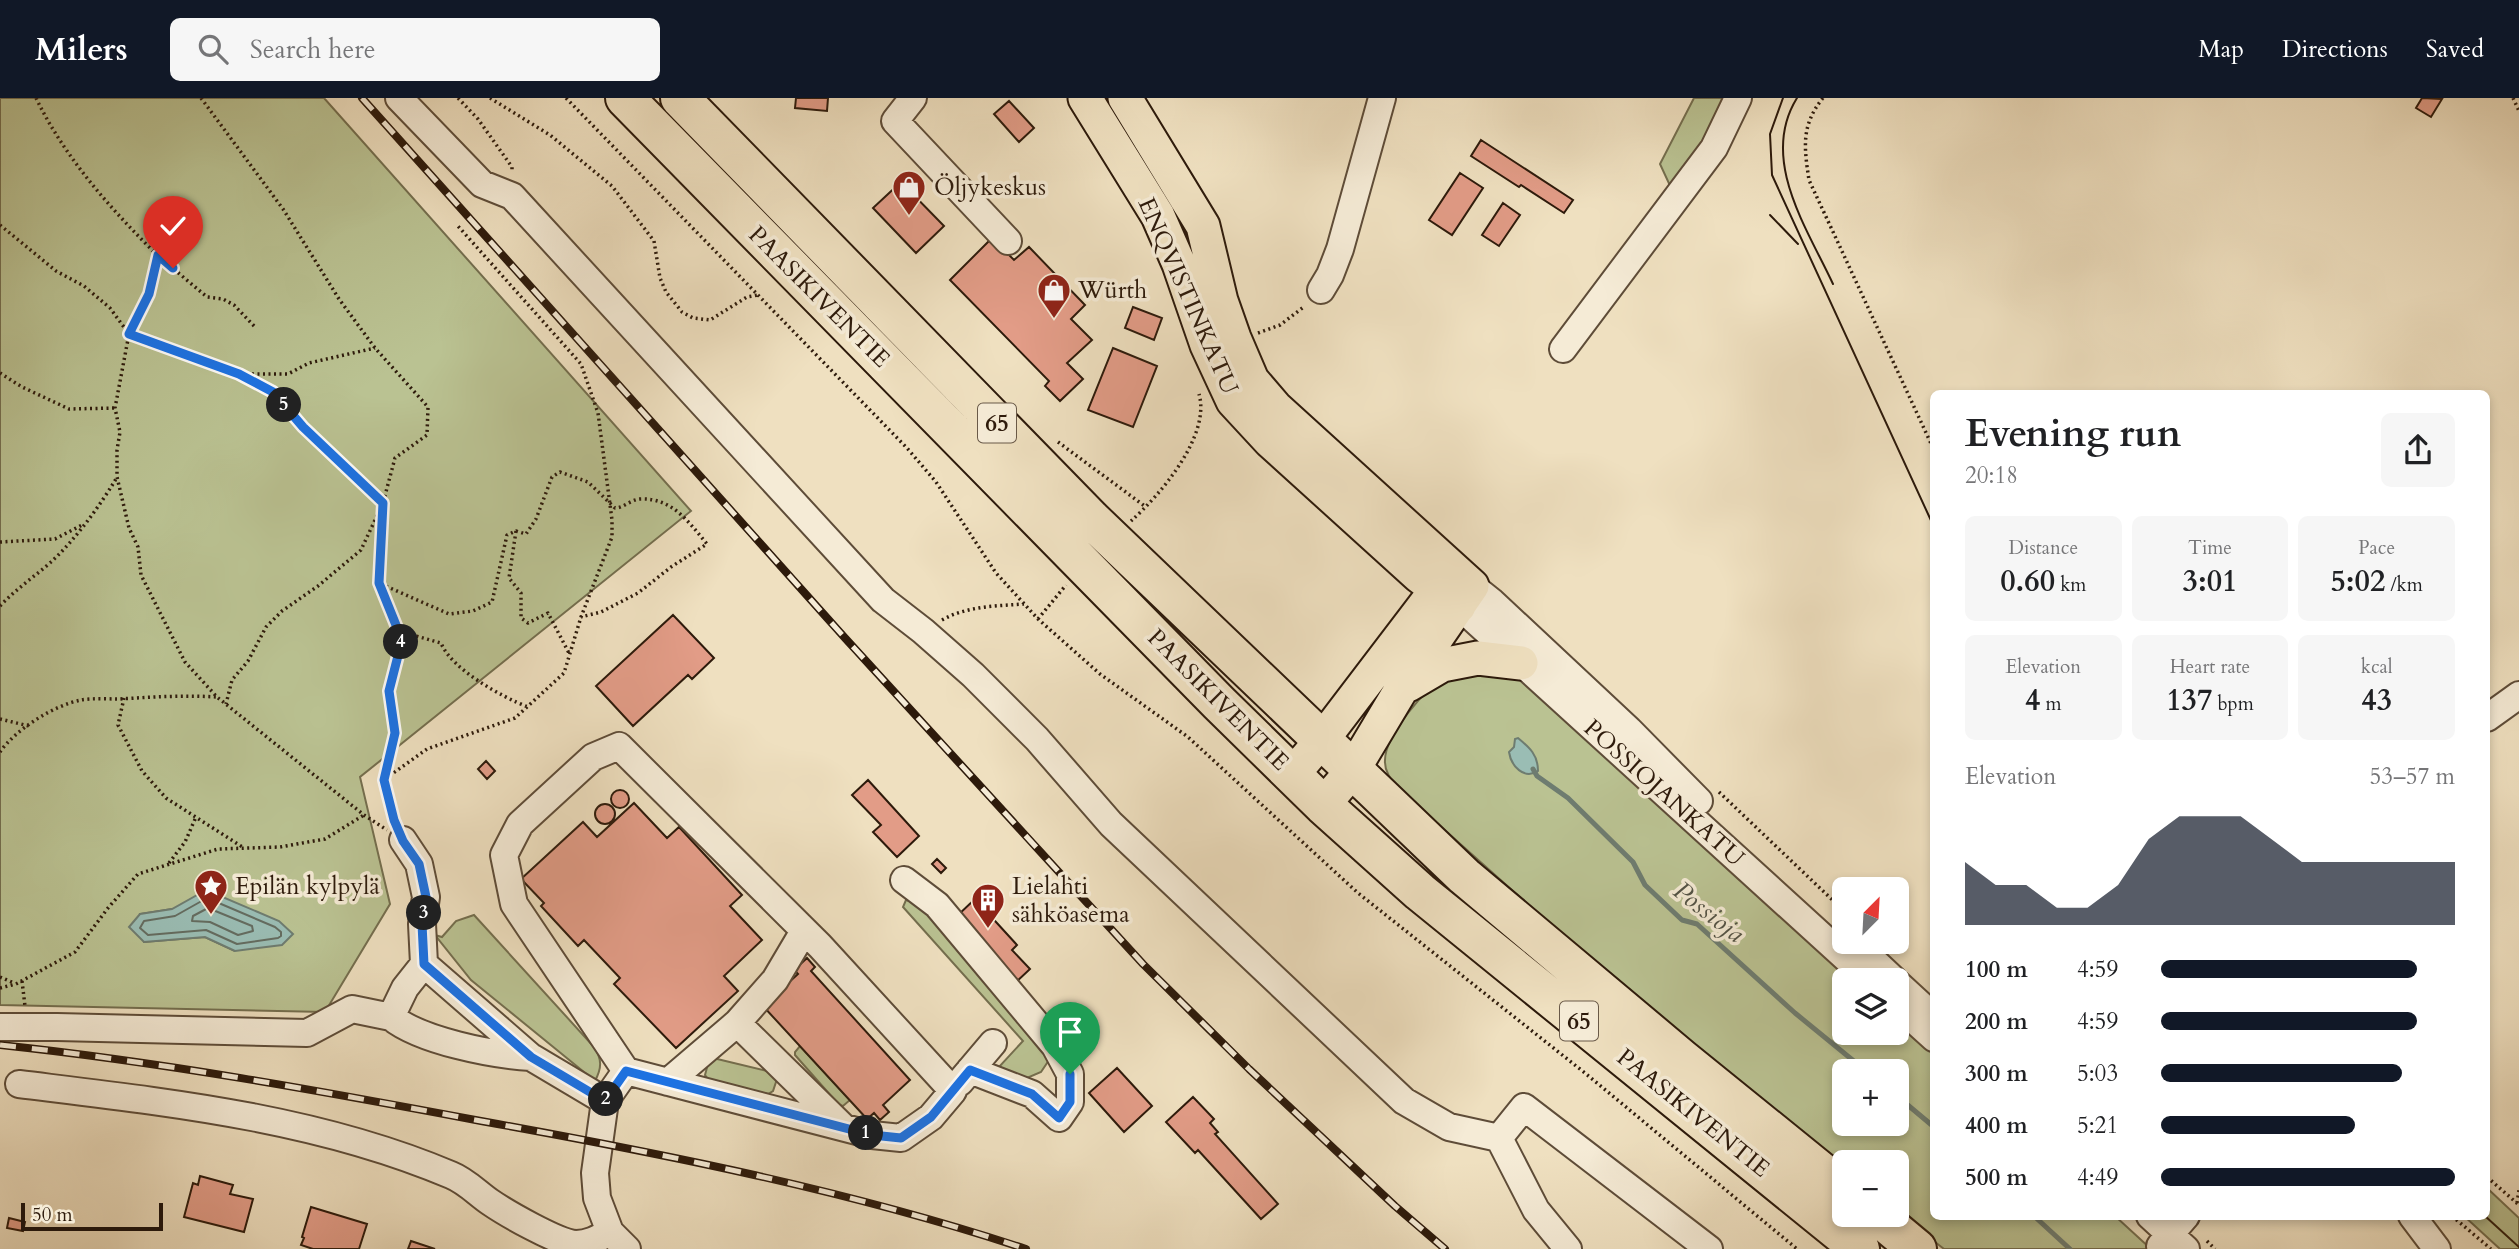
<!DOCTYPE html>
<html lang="en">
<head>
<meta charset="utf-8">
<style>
	body { margin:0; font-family:Cardo,serif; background:#f6f6f6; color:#202124; height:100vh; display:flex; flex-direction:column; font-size:26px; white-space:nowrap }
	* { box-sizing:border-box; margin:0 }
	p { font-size:23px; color:#757577 }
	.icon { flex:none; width:38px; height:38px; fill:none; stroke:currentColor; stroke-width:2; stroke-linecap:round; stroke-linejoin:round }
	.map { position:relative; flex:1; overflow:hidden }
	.drawer { position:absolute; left:1930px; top:292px; width:560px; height:830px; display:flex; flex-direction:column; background:#fff; border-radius:10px; box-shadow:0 4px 10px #0003 }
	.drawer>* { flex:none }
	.needle { width:46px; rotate:24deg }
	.fabs { position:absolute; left:1832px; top:779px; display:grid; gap:14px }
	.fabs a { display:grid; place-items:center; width:77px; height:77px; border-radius:10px; background:#fff; box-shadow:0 4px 10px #0003; font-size:35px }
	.scale { position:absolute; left:21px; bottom:18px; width:142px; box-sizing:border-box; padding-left:7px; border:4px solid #2d1a0b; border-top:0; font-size:19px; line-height:24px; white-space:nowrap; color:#2d1a0b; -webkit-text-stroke:5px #f5ebd6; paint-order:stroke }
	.pin { position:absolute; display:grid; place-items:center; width:60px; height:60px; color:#fff; margin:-72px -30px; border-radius:50% 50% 50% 0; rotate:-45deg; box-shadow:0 0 7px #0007 }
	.pin .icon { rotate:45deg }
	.km { position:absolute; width:35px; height:35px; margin:-18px; border-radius:50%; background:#222; color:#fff; font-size:19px; line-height:35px; text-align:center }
	.round { display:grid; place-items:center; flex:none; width:74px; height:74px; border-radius:10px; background:#f6f6f6 }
	.headline { display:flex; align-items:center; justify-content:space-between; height:119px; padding:0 35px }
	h1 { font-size:38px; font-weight:800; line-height:52px }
	.figures { display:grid; grid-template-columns:repeat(3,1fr); gap:10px; height:119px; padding:7px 35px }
	.figures div { display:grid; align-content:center; border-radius:10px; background:#f6f6f6; text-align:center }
	.figures b { font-size:30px; font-weight:800 }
	.figures small { font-size:19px; font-weight:400 }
	.figures p { font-size:19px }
	.chart { height:196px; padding:14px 35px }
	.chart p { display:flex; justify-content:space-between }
	.chart svg { width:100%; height:126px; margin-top:7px; fill:#111827; opacity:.7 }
	ul { padding:0 35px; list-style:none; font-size:23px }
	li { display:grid; grid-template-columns:112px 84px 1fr; align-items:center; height:52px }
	li i { height:18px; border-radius:9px; background:#111827 }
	header { display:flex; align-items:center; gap:42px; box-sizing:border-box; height:98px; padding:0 35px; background:#111827; color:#fff }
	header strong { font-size:33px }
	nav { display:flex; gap:38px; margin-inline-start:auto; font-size:24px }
	.search { width:490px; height:63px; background:#f6f6f6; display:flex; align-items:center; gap:18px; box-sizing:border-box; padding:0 24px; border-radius:10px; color:#757577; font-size:26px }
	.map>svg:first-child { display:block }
	.green { fill:#bac292; stroke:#746e4e; stroke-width:2; fill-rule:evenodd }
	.water { fill:#9abdb4; stroke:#6e7c70; stroke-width:2 }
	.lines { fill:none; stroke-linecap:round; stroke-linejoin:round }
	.shore { stroke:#646c60; stroke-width:2 }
	.stream { stroke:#6e7c70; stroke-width:5 }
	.building { fill:#e29c87; stroke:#2d1a0b; stroke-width:2 }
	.minor-casing { stroke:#5e4c38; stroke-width:30 }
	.major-casing { stroke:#2d1a0b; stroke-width:37 }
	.highway-casing { stroke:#2d1a0b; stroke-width:42 }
	.path { stroke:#2d1a0b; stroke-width:3.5; stroke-dasharray:2 3.5; stroke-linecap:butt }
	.minor { stroke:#f5ebd6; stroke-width:26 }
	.major { stroke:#efe0c0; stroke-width:33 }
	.highway { stroke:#efe0c0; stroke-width:38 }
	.tram { stroke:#2d1a0b; stroke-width:2 }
	.rail-casing { stroke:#2d1a0b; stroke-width:8 }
	.rail { stroke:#f5ebd6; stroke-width:5; stroke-dasharray:16; stroke-linecap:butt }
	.route-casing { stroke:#fff; stroke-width:14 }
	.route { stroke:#1a73e8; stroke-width:9 }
	.labels { text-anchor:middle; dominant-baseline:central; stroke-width:7; stroke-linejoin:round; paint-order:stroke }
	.shield { fill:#f5ebd6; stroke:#695948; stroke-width:2 }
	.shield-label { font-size:23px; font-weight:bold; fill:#2d1a0b }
	.poi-label { font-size:24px; fill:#2d1a0b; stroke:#f5ebd6; text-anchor:start }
	.street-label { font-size:24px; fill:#2d1a0b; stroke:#f5ebd6 }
	.water-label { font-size:26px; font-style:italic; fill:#535346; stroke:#f5ebd6 }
</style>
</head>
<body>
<header>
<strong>Milers</strong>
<div class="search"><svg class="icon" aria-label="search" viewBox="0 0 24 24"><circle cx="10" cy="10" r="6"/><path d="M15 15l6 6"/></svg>Search here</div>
<nav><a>Map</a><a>Directions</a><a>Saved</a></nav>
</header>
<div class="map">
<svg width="2519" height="1151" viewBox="0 0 2519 1151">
	<rect width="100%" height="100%" fill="#efe0c0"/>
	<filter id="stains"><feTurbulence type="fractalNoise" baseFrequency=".00286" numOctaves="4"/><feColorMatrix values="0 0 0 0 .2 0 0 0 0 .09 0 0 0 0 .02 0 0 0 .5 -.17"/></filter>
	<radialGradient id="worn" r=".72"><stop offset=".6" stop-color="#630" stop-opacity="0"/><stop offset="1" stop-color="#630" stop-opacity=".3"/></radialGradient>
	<path class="green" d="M0,0h324l367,413 -331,266 30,127 -65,108 -325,-7zM172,811l63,42 -30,-14 -61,5 -4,-28z
		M1694,0h36l-58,92 -12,-26z
		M1490,570l34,9 333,303h-13v52h53v-16l37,33v167h181l36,33h-207l-47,-37v-50h-53v7l-265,-219 -177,-158c-8,-10 -18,-18 -17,-32 0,-24 41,-74 63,-85 11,-6 29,-5 42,-7zM1844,973h53v53h-53z
		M906,802l12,3 133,154 -10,15 -14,6 -29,-10 25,-27 -120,-134z
		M474,817l120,132c8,12 8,21 1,34l-124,-101 -36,-45 7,2 14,-16z
		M800,948l50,54 -7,6 -4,-1 -44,-50v-3z
		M713,960l58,14 6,7 -4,12 -5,3 -5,-1 -55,-14 -3,-4 4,-15z
		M2487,1090l32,30v31h-19l-36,-33h23z"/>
	<path class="water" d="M1518,640c12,10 20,17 20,33 -14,9 -27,-5 -29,-19l5,-5 1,-8z
		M206,792l73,31 14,13 -11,11 -47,6 -30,-14 -61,5 -15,-15 11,-13 32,-5z"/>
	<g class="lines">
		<path class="shore" d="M207,800l68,29 6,5v4l-3,2 -41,6 -31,-14 -58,5 -8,-7 4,-7 31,-5z
			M208,810l44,18 1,5 -15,4 -28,-13 -18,-1 1,-5z"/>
		<path class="stream" d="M1533,671l4,7 31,22 65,64 12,23 37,35 15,4 98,89 71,58
			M1897,998l37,31
			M2034,1118l36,33"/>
	</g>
	<path class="building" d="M796,0h32l-1,13 -32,-3z
		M2422,0l20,1 -11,18 -15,-9z
		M1009,3l25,27 -15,14 -25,-28z
		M1481,42l92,60 -9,13 -43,-28 -2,2 -48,-31z
		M1460,75l23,15 -31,47 -23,-15z
		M901,84l43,44 -28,27 -43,-45z
		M1503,105l17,12 -21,31 -17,-11z
		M992,140l22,22 15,-13 56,58 -14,14 21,21 -25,23 16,16 -23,22 -15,-15 4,-5 -99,-101z
		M1133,209l29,11 -8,22 -29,-12z
		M1113,250l44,18 -24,61 -45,-17z
		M673,517l41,43 -22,21 -4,-4 -55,51 -37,-40z
		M486,663l9,10 -8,8 -9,-10z
		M868,682l51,56 -22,21 -24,-25 8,-7 -29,-30z
		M611 701a9 9 0 1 1 18 0a9 9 0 1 1-18 0Z
		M634,705l33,35 12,-11 63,68 -12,11 32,34 -38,36 14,15 -62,57 -62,-64 6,-6 -36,-38 -6,6 -37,-40 3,-3 -23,-24 62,-57 14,15z
		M595 716a10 10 0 1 1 20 0a10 10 0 1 1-20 0Z
		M937,761l9,9 -5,5 -9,-9z
		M975,801l42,46 -5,5 18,19 -17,16 -55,-70z
		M807,860l8,9 -4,4 99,109 -27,25 6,7 -9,8 -6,-7 -7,6 -104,-113 35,-32 -4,-4z
		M1117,970l35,38 -28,26 -35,-39z
		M1193,999l21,22 -4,4 8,9 -3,2 63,70 -17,15 -63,-69 -3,3 -29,-31z
		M200,1078l33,9 -3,9 23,5 -9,33 -60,-15 9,-34 5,2z
		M311,1109l56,17 -8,25h-46l-12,-4 3,-7 -2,-1z
		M9,1120l16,4 -2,9 -16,-3z
		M411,1143l24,8h-27z"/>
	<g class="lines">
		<defs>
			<path id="minor" d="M399,0l83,86 30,12 371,404 40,31 50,44 64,64 74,85 293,277 45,26 50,11 37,72 32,39
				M913,0l-18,23 113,120
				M1321,192l9,-15 10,-26 42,-151
				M1563,251l151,-201 24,-50
				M1472,488l20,16 137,128 70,71
				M1459,508l411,374
				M2487,620l32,-23
				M403,742l16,24 7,33 -4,27 2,40 107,93 74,44
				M904,782l33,25 118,141 15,28v28l-11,16 -27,-24 -62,-24
				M1862,852l32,30
				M424,866l-19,24 -14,29c30,24 102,38 140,40
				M1897,885l37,34
				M1903,912l31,28
				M737,925l38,-43 29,-49
				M0,929h57l250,6 45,-24 39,8
				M626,973l-112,-167 -10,-49 16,-31 73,-67 26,-11 201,200 133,145 -22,26 -30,21 -29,-3 -246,-64 -21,30 -10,72 2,25 13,34 17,17
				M668,984l69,-59 106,104
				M960,984l33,-39
				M19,986c146,18 295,33 432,91 15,6 26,18 39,27 16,11 68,41 86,42 13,0 23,-6 34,-12
				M1499,1040l25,-31 185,142
				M2150,1118l36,33
				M2412,1118l25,33
				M2160,1148l26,-30"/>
			<path id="major" d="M1085,0l73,118 21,48 28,81 26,56 37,40 149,135 40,30
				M1125,0l78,128 18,75 13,37 18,42 24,28 196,178 -70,102 -49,82 -30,35
				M1408,587l34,-20 36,-7 43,5
				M1292,677l30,-35 128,-168"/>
			<path id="highway" d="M625,0l594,605 104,102 97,87 440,357
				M680,0l411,421 373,357 217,182 163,132
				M1875,1116l42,35"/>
		</defs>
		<use href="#minor" class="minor-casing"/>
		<use href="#major" class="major-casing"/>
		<use href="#highway" class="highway-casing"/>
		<path class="path" d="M36,0c29,60 74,110 121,157l-8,39 -20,40 -14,74 5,24 -3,18v27l12,51 9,19 3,28 44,87 32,35 147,118 23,15
			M201,0l82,111 56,90 36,49 53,59 -1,28 -32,23 -12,45 -22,47 -43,36 -36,25 -16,16 -18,34 -16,19 -6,24
			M458,0l20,21 34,48v4
			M490,0l60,37 62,51 42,55 6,37 6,14 16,20 11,6 17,2 37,-23 11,-2
			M566,0l341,350 29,34 60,91 42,46 62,55 88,63 170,156 227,180 212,176
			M1823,0c-22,27 -19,49 -14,82l125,270
			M2513,0l6,13
			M0,127l56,46 28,15 26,22 19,26 109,40 35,18 30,35 80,76 -4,80 23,57 -13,51 6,42 -11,47 11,42
			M157,157l50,42 16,2 11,6 21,22
			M1258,235l22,-8 25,-19
			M0,275l22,14 47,22 46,-1
			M241,276h47l21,-11 66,-15
			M1058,344l88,65
			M1131,423c29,-26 80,-85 68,-127
			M516,433l-7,47 12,15v25l7,5 20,-10 22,42
			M0,444l55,-3 27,-14
			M381,486l68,30 24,-3 19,-9 15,-67 9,-4 10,3 10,-15 16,-42 8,-5 28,10 27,26c9,0 16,-9 26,-9 31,-1 47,22 66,45l-36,23 -33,26 -37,19 -20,5
			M0,508c16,-17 34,-29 51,-44 24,-22 48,-55 65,-83
			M1038,521l28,-34
			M942,522c25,-14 54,-14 82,-16
			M398,527l11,9 32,9c10,26 61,54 87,64
			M124,600l-6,27 24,46 24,27 78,50
			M0,621l29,7
			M0,654c15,-22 54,-47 81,-52 12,-2 26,-1 38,-1 33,-2 65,-4 98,-2
			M385,681l42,-30 88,-31 49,-45 17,-56 31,-80v-17l-14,-107 -17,-49 -124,-139
			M1719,694l125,119
			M169,765l16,-21 11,-25
			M0,879l14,6
			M22,883l3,25
			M0,890l16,-4 59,-32 33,-44 30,-34 80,-25 62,-2 45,-8 39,-24
			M2487,1079l32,28
			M2517,1105l2,-13
			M2452,1118l39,33
			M2207,1143l8,8"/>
		<use href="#minor" class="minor"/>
		<use href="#major" class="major"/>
		<use href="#highway" class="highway"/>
		<path class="tram" d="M1783,0l-13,36 2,41 162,352
			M1797,0c-38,61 10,130 36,186
			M1770,117l28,29
			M2485,1118l34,31"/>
		<defs>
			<path id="rail" d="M362,0l483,540 298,326 106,105 146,137 50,43
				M0,947c162,17 321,46 481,76 183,33 367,69 545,128"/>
		</defs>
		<use href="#rail" class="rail-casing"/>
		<use href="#rail" class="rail"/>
	</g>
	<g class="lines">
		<defs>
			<path id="route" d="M173,170l-15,-13 -9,39 -20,40 110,40 34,18 30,35 80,76 -4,80 23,57 -13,51 6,42 -11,47 10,40 9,21 16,23 7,33 -4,27 2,40 107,93 74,44 21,-30 246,64 29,3 30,-21 39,-47 62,24 27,24 11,-16v-28"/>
		</defs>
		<use href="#route" class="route-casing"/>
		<use href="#route" class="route"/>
	</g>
	<defs>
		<symbol id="shop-pin" viewBox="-11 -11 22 30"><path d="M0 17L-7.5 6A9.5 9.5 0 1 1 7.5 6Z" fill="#8f2418" stroke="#f5ebd6"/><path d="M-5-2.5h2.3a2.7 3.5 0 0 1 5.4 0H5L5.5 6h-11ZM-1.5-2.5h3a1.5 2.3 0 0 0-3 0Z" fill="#fff"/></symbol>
		<symbol id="sight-pin" viewBox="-11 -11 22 30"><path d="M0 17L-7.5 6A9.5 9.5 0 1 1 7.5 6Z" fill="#8f2418" stroke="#f5ebd6"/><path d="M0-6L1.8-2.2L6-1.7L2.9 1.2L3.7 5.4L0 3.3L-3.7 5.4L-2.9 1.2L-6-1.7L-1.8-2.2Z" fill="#fff"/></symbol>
		<symbol id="building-pin" viewBox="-11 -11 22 30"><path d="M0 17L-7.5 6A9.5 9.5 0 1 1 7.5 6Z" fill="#8f2418" stroke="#f5ebd6"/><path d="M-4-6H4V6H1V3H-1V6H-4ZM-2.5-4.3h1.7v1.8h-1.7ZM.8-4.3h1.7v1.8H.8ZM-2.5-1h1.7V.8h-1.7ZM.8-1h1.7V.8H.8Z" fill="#fff"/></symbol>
	</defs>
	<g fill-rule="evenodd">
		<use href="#shop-pin" x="890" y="70" width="38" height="52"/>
		<use href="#shop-pin" x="1035" y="173" width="38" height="52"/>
		<use href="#sight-pin" x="192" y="769" width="38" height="52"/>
		<use href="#building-pin" x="969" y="783" width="38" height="52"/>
	</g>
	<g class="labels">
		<g class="shield">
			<rect x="978" y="305.5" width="38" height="39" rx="5"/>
			<rect x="1560" y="903.5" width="38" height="39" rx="5"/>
		</g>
		<g class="shield-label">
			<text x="997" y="325">65</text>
			<text x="1579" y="923">65</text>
		</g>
		<g class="poi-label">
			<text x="934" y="89">Öljykeskus</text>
			<text x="1078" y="192">Würth</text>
			<text x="235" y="788">Epilän kylpylä</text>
			<text x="1012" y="788">Lielahti<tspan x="1012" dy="28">sähköasema</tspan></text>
		</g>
		<g class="street-label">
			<text transform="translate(1188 198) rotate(66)">ENQVISTINKATU</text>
			<text transform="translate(819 199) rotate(45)">PAASIKIVENTIE</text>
			<text transform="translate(1218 602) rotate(45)">PAASIKIVENTIE</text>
			<text transform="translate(1664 695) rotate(42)">POSSIOJANKATU</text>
			<text transform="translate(1693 1015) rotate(39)">PAASIKIVENTIE</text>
		</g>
		<g class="water-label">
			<text transform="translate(1709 814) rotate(38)">Possioja</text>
		</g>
	</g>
	<rect width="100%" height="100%" filter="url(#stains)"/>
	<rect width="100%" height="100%" fill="url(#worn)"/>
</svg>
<div class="fabs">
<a><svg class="needle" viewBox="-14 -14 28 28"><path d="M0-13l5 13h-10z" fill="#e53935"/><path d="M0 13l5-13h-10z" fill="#757577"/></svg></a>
<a><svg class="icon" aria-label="layers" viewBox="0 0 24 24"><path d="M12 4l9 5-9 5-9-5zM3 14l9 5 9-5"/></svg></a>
<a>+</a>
<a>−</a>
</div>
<div class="scale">50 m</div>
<div class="pin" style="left:1070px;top:976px;background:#1e9e55"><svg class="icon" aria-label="arrive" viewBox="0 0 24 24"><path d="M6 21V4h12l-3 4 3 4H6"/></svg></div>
<div class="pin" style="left:173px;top:170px;background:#d93025"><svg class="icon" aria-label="check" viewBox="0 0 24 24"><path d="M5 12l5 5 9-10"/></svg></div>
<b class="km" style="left:866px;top:1035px">1</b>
<b class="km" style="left:606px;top:1001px">2</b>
<b class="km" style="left:424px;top:815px">3</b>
<b class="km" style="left:401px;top:544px">4</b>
<b class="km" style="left:284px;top:307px">5</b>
<section class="drawer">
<div class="headline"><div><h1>Evening run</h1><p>20:18</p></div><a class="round"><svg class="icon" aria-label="share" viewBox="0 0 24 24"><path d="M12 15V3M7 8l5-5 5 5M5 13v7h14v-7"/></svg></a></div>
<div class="figures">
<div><p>Distance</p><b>0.60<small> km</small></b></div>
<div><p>Time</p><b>3:01</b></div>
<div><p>Pace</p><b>5:02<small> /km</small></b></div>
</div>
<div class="figures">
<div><p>Elevation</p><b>4<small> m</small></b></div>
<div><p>Heart rate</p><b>137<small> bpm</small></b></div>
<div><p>kcal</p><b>43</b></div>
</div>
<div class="chart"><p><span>Elevation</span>53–57 m</p>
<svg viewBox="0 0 160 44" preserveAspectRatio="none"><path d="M0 44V22L10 30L20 30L30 38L40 38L50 30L60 14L70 6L80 6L90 6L100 14L110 22L120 22L130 22L140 22L150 22L160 22V44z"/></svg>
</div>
<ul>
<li><b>100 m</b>4:59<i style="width:87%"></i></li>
<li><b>200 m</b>4:59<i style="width:87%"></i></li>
<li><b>300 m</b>5:03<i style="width:82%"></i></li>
<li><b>400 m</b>5:21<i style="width:66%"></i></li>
<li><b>500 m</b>4:49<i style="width:100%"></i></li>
</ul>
</section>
</div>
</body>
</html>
